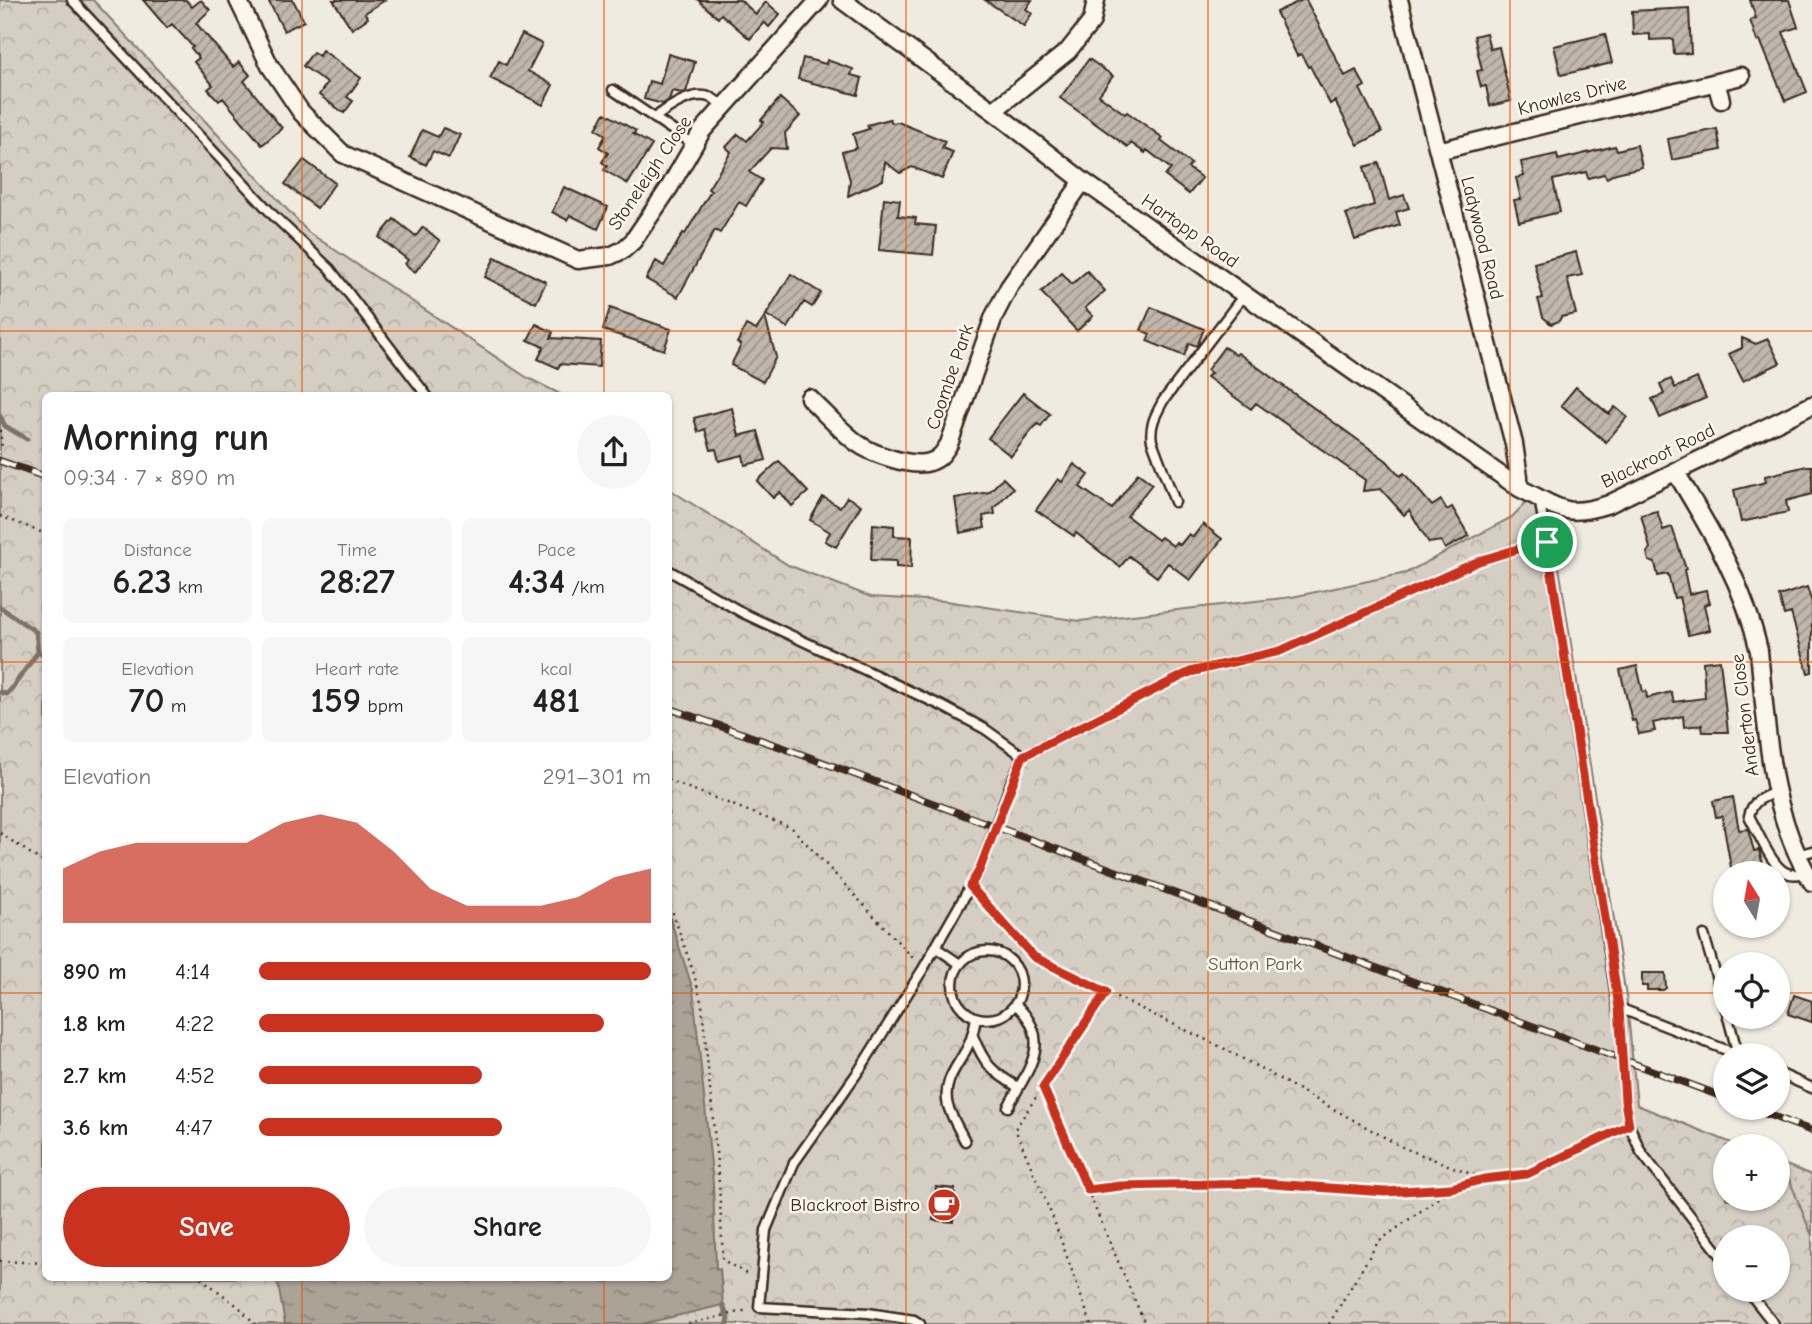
<!DOCTYPE html>
<html lang="en">
<head>
<meta charset="utf-8">
<style>
	body { margin:0; font-family:"Comic Neue",sans-serif; background:#f6f6f6; color:#222; height:100vh; display:flex; flex-direction:column; font-size:26px; white-space:nowrap }
	* { box-sizing:border-box; margin:0 }
	p { font-size:23px; color:#767676 }
	.icon { flex:none; width:38px; height:38px; fill:none; stroke:currentColor; stroke-width:2; stroke-linecap:round; stroke-linejoin:round }
	.map { position:relative; flex:1; overflow:hidden }
	.panel { position:absolute; left:42px; top:392px; width:630px; height:889px; display:flex; flex-direction:column; background:#fff; border-radius:10px; box-shadow:0 2px 5px #0004 }
	.panel>* { flex:none }
	.needle { width:46px; rotate:349deg }
	.buttons { position:absolute; left:1713px; top:861px; display:grid; gap:14px }
	.buttons a { display:grid; place-items:center; width:77px; height:77px; border-radius:50%; background:#fff; box-shadow:0 2px 5px #0004; font-size:35px }
	.pin { position:absolute; display:grid; place-items:center; width:60px; height:60px; color:#fff; margin:-30px; border:4px solid #fff; border-radius:50%; box-shadow:0 2px 7px #0007 }
	.round { display:grid; place-items:center; flex:none; width:74px; height:74px; border-radius:37px; background:#f6f6f6 }
	.overview { display:flex; align-items:center; justify-content:space-between; height:119px; padding:0 21px }
	h1 { font-size:38px; font-weight:700; line-height:52px }
	.stats { display:grid; grid-template-columns:repeat(3,1fr); gap:10px; height:119px; padding:7px 21px }
	.stats div { display:grid; align-content:center; border-radius:10px; background:#f6f6f6; text-align:center }
	.stats b { font-size:35px; font-weight:700 }
	.stats small { font-size:19px; font-weight:400 }
	.stats p { font-size:19px }
	.chart { height:196px; padding:14px 21px }
	.chart p { display:flex; justify-content:space-between }
	.chart svg { width:100%; height:126px; margin-top:7px; fill:#c8321e; opacity:.7 }
	.button { display:flex; gap:14px; margin-top:auto; padding:14px 21px }
	.button a { flex:1; height:80px; border-radius:42px; background:#c8321e; color:#fff; font-size:28px; font-weight:700; line-height:80px; text-align:center }
	.button a+a { background:#f6f6f6; color:#222 }
	ul { padding:0 21px; list-style:none; font-size:23px }
	li { display:grid; grid-template-columns:112px 84px 1fr; align-items:center; height:52px }
	li i { height:18px; border-radius:9px; background:#c8321e }
	.map>svg:first-child { display:block }
	.grass { fill:url(#grass-dots); stroke:#887c70; stroke-width:2 }
	.forest { fill:url(#forest-crowns); stroke:#887c70; stroke-width:2; fill-rule:evenodd }
	.water { fill:url(#water-ripples); stroke:#7f7367; stroke-width:2 }
	.lines { fill:none; stroke-linecap:round; stroke-linejoin:round }
	.stream { stroke:#7f7367; stroke-width:5 }
	.building { fill:url(#building-hatch); stroke:#3b2a1e; stroke-width:2 }
	.service-casing { stroke:#3b2a1e; stroke-width:13 }
	.minor-casing { stroke:#3b2a1e; stroke-width:21 }
	.path { stroke:#3b2a1e; stroke-width:2.5; stroke-dasharray:2 5; stroke-linecap:butt }
	.service { stroke:#fbf7ec; stroke-width:8 }
	.minor { stroke:#fbf7ec; stroke-width:16 }
	.rail-casing { stroke:#3b2a1e; stroke-width:8 }
	.rail { stroke:#fbf7ec; stroke-width:5; stroke-dasharray:16; stroke-linecap:butt }
	.service-bridge-casing { stroke:#3b2a1e; stroke-width:13; stroke-linecap:butt }
	.service-bridge { stroke:#fbf7ec; stroke-width:8 }
	.route-casing { stroke:#fff; stroke-width:14 }
	.route { stroke:#c8321e; stroke-width:9 }
	.grid { fill:none; stroke:#e8590c; stroke-width:2; stroke-opacity:0.55 }
	.labels { text-anchor:middle; dominant-baseline:central; stroke-width:5; stroke-linejoin:round; paint-order:stroke }
	.street-label { font-size:19px; fill:#3b2a1e; stroke:#fbf7ec }
	.park-label { font-size:19px; fill:#625347; stroke:#fbf7ec }
	.poi-label { font-size:19px; fill:#3b2a1e; stroke:#fbf7ec; text-anchor:end }
</style>
</head>
<body>
<div class="map">
<svg width="1812" height="1324" viewBox="0 0 1812 1324">
	<defs>
		<pattern id="grass-dots" width="8" height="8" patternUnits="userSpaceOnUse" patternTransform="scale(1.75)"><rect width="8" height="8" fill="#d5cec3"/><path d="M2 2h.1M6 6h.1" fill="none" stroke="#b8b1a7" stroke-width="1.8" stroke-linecap="round"/></pattern>
		<pattern id="forest-crowns" width="20" height="18" patternUnits="userSpaceOnUse" patternTransform="scale(1.75)"><rect width="20" height="18" fill="#d5cec3"/><path d="M2 6a3 3 0 1 1 6 0M12 15a3 3 0 1 1 6 0" fill="none" stroke="#b8b1a7"/></pattern>
		<pattern id="water-ripples" width="26" height="14" patternUnits="userSpaceOnUse" patternTransform="scale(1.75)"><rect width="26" height="14" fill="#aca397"/><path d="M2 4q2-2 4 0t4 0M15 11q2-2 4 0t4 0" fill="none" stroke="#8d857b"/></pattern>
		<pattern id="building-hatch" width="6" height="6" patternUnits="userSpaceOnUse" patternTransform="scale(1.75)"><rect width="6" height="6" fill="#c0b8ad"/><path d="M-1 1l2-2M0 6l6-6M5 7l2-2" fill="none" stroke="#9d968c"/></pattern>
	</defs>
	<rect width="100%" height="100%" fill="#f0ebe0"/>
	<filter id="ink" filterUnits="userSpaceOnUse"><feTurbulence type="fractalNoise" baseFrequency=".0143" numOctaves="2"/><feDisplacementMap in="SourceGraphic" scale="14" xChannelSelector="R" yChannelSelector="G"/><feConvolveMatrix kernelMatrix="1 2 1 2 8 2 1 2 1" color-interpolation-filters="sRGB"/></filter>
	<g filter="url(#ink)">
		<path class="grass" d="M1783,1164l29,11v61z"/>
		<path class="forest" d="M0,0h93l215,232 218,145 36,18 -516,1v882h622l1,-789 119,76 83,32 75,4 134,20 212,-24 114,-24 106,-56 16,-17 23,15 76,488 10,102 102,41h-13v53h52v-37l5,2 29,72v88h-1812zM1726,1237h52v53h-52z"/>
		<path class="water" d="M669,915l24,75 20,194 3,84 4,1 3,36 -81,19h-357l-8,-46h391z"/>
		<g class="lines">
			<path class="stream" d="M0,416l5,10 22,13
				M0,607l36,25 2,20
				M0,692l7,2 5,-6 26,-36 8,4
				M723,1305l5,14v5"/>
		</g>
		<path class="building" d="M143,0h43l6,7 9,-7 9,10 -14,13 37,44 6,-5 11,13 -6,6 38,47 -20,17 -39,-47 -4,3 -11,-12 5,-4 -19,-23 5,-4 -8,-10 2,-1 -21,-23 -5,4z
			M268,0h25l11,21 -20,10z
			M333,0h52l-20,13 3,5 -16,11z
			M698,0h42l16,14 10,-12 14,12 -11,13 -5,-5 -14,17 -29,-25 -3,4z
			M985,0h47l-6,9 6,4 -8,13z
			M1302,0h4l39,76 11,-6 9,16 -5,3 22,43 -24,13 -23,-44 -5,3 -20,-38 -2,1 -7,-13 -4,2 -21,-44z
			M1750,0h39l9,27 -15,5 24,60 -22,9 -25,-61 -3,1 -7,-21 6,-2z
			M1689,8l2,45 -17,1 -1,-15 -23,1v-6l-17,1 -1,-24z
			M1486,33l4,16 9,-2 12,54 -21,5 -4,-20 -5,1 -4,-16 5,-1 -8,-34z
			M522,34l20,10 -14,27 25,14 -10,20 -53,-27 9,-17 7,4z
			M1605,34l7,29 -51,12 -7,-29z
			M322,50l39,28 -14,19 6,4 -9,12 -25,-18 8,-12 -24,-17 10,-14 6,4z
			M668,54l27,8 -9,30 -4,1 -10,-2 -3,9 -6,4 -19,-5 5,-18 11,3z
			M803,58l23,6 1,-4 26,9 -2,6 11,3 -4,17 -60,-16z
			M1089,59l24,17 -14,19 26,19 2,-2 36,26 -2,3 30,23 -3,4 14,10 -13,16 -24,-18 6,-7 -24,-19 -2,3 -14,-10 -3,4 -68,-49z
			M780,98l20,18 -15,17 2,16 -16,-1 -22,24 13,8 -16,26 -7,-4 -19,31 -5,-3 -37,67 -32,-18 10,-18 8,5 19,-33 2,1 26,-43 -3,-2 23,-37 -5,-5 12,-13 9,7 17,-19 -3,-2z
			M605,113l31,18 -3,3 19,11 -24,39 -24,-14 3,-4 -5,-4 6,-9 -9,-6 7,-12 -10,-6z
			M890,119l2,4 6,-1 47,19 -3,7 11,4 -11,27 -30,-12 -12,6 -15,-11 -2,18 -35,16 2,-16 -8,-28 15,-4 -4,-14 16,-5 -2,-4z
			M443,128l17,7 -11,23 -16,-7 -7,14 -16,-8 12,-27 16,7z
			M1717,129l4,21 -49,10 -4,-21z
			M1637,145l5,22 -26,6 -9,5 -3,-4 -16,4 -2,-6 -33,8 7,32 -41,10 -5,-22 7,-1 -5,-21 8,-2 -3,-14 36,-8 1,6 57,-14 2,4z
			M304,160l31,23 -18,25 -32,-24z
			M1379,163l10,37 15,-5 5,13 -13,4 4,13 -45,15 -9,-26 28,-9 -10,-38z
			M564,187l44,20 -10,22 -28,-14 -3,5 -15,-8z
			M884,198l16,2 -2,16 18,2 -1,6 21,2 -3,29 -54,-5z
			M394,219l22,17 7,-9 17,14 -25,31 -10,-8 3,-4 -29,-23z
			M1576,252l6,23 -15,3 9,36 -15,3 -2,4 -8,3 -8,-7 -5,-18 5,-1 -9,-35z
			M495,257l51,25 -10,21 -51,-26z
			M1087,271l18,20 -20,17 8,8 -16,15 -36,-39 21,-19 10,11z
			M791,274l30,19 -9,14 -8,-5 -16,26 -22,-13z
			M1151,307l53,22 -7,17 -8,-3 -5,13 -37,-15 3,-7 -9,-4z
			M610,308l61,21 -7,21 -61,-20z
			M765,317l11,40 -13,25 -32,-17 10,-20 -4,-2 9,-18 10,5z
			M536,324l17,8 -2,6 50,3 -2,26 -39,-3 -2,4 -20,-9 6,-12 -16,-7z
			M1742,338l14,6 12,-5 12,24 -37,18 -14,-27 13,-6z
			M1224,347l12,8 2,-2 149,108 13,15 4,-3 28,33 9,-6 6,10 5,-3 17,29 -24,13 -4,-8 -12,2 -20,-33 -5,5 -23,-26 -18,2 2,-11 -109,-77 -5,6 -44,-32 4,-4 -4,-3z
			M1697,378l9,20 -46,20 -8,-19 12,-5 -4,-10 11,-5 4,9z
			M1576,387l33,27 6,-7 12,10 -21,25 -45,-37z
			M1023,393l27,21 -9,12 -3,-2 -6,6 -21,26 -23,-18z
			M732,408l7,28 19,-5 8,29 -21,5 -2,-10 -24,6 -3,-12 -5,1 -6,-21 -7,3 -4,-14z
			M779,461l29,31 -16,14 -12,-14 -7,6 -16,-17z
			M1074,464l15,11 -9,12 32,22 26,-36 14,11 -25,32 31,24 3,-3 12,9 3,-4 4,3 9,-11 4,3 10,-13 19,15 -32,41 -22,-17 -11,14 -28,-21 -9,11 -44,-34 -2,3 -38,-26 22,-31 4,3z
			M1807,466h5v28l-26,7 2,11 -47,10 -7,-32 32,-8 -1,-6z
			M1003,478l10,10 -19,20 1,6 -12,2 2,12 -25,5 -5,-35 34,-6z
			M823,497l17,10 7,-10 14,8 -25,42 -11,-6 5,-9 -20,-12z
			M1657,511l6,19 9,-3 14,42 -2,1 5,24 17,-4 4,13 -6,2 6,25 -22,5 -9,-38 -5,1 -6,-24 -10,2 -3,-13 -6,-2 -2,-8 3,-5 -9,-33z
			M873,524l21,2v10l18,1 -1,31 -15,-1v-6l-25,-1z
			M1807,587l5,16v69l-4,1 -17,-60 -7,2 -5,-19z
			M1720,660l8,72h-25l-1,-7 -18,2 -1,-11 -30,7 2,8 -16,3 -4,-14 -3,1 -12,-51 17,-4 6,26 3,-1 1,7 24,-6 3,10 31,-4 -2,-36z
			M1733,797l6,33 9,-1 6,22 5,-1 4,16 -31,7 -10,-57 -6,1 -3,-16z
			M1642,973h23l1,15 -3,2h-16v-4h-5z
			M1794,995l18,6v21l-24,-8z
			M936,1187l19,2 -2,33 -20,-2z"/>
		<g class="lines">
			<defs>
				<path id="service" d="M72,0l202,216 56,53 97,127
					M613,90l80,54
					M654,118c14,-10 37,-27 55,-21 5,1 11,7 15,10
					M1175,502l-23,-61c-3,-15 4,-27 11,-40l81,-106
					M1547,542l73,481
					M668,570l75,43 199,93 43,23 38,27
					M1011,783l12,-27 167,-84 90,-21 199,-90 42,-13 26,-6 -8,-44
					M1776,792c-13,5 -24,9 -27,24 8,14 22,49 36,56 7,4 14,2 22,1
					M1798,855l14,-4
					M1704,935l22,75
					M935,947l25,17
					M953 985a34 34 0 1 1 68 0a34 34 0 1 1-68 0Z
					M1619,1008l120,47
					M1728,1017l10,38
					M973,1036c11,28 19,36 45,51
					M1778,1073l34,15
					M1625,1101l4,24 12,27 85,110
					M1008,1107c20,-38 47,-67 7,-103
					M965,1141c-6,-12 -13,-23 -17,-35 -6,-23 8,-38 18,-56 6,-10 8,-21 10,-32
					M1747,1290l27,34
					M920,1324l-6,-4 -46,-7 -109,-6 7,-77 28,-67 66,-94 63,-100 56,-98"/>
				<path id="minor" d="M238,0l32,66 31,46 42,42 235,106 32,-4 13,-6 10,-9 36,-53 33,-57 117,-131
					M842,0l151,111 90,70 436,307c40,19 44,31 90,16l203,-99
					M1399,0l115,444 5,33v11
					M1716,82l5,18
					M993,111l75,-60 24,-30 4,-21
					M1438,151l303,-75
					M809,398c15,14 31,32 48,45 15,11 55,25 73,19 10,-3 14,-10 19,-18l45,-128 15,-29 74,-106
					M1675,471c35,58 69,113 84,180 8,79 10,161 53,231"/>
			</defs>
			<use href="#service" class="service-casing"/>
			<use href="#minor" class="minor-casing"/>
			<path class="path" d="M0,430l2,18
				M0,516l46,18
				M668,780l124,48 122,131
				M0,833l46,31
				M978,895l56,62 191,92 179,99 80,31 43,-5 90,-43
				M668,899l26,75 8,31 17,178 4,77 27,16
				M1043,1087l102,237
				M1088,1190l32,-4 140,-3 125,9 67,-4 32,-9
				M0,1261l46,2
				M201,1278l39,30 15,16
				M688,1324l60,-14
				M1091,1324l-38,-106 -38,-89 91,-137
				M1329,1324l49,-82 74,-54"/>
			<use href="#service" class="service"/>
			<use href="#minor" class="minor"/>
			<defs>
				<path id="rail" d="M0,461l46,16
					M668,708l116,40 942,350
					M1751,1108l61,23"/>
			</defs>
			<use href="#rail" class="rail-casing"/>
			<use href="#rail" class="rail"/>
			<defs>
				<path id="service-bridge" d="M979,871l32,-88
					M1620,1023l5,78"/>
			</defs>
			<use href="#service-bridge" class="service-bridge-casing"/>
			<use href="#service-bridge" class="service-bridge"/>
		</g>
	</g>
	<g class="lines" filter="url(#ink)">
		<defs>
			<path id="route" d="M1547,542l72,466 6,93 4,24 -102,49 -43,5 -33,9 -66,4 -125,-9 -140,3 -32,4 -45,-103 63,-95 -72,-35 -64,-71 9,-15 44,-115 167,-84 90,-21 199,-90 42,-13z"/>
		</defs>
		<use href="#route" class="route-casing"/>
		<use href="#route" class="route"/>
	</g>
	<path class="grid" d="M302,0v396M604,0v396M906,0v1324M1208,0v1324M1510,0v1324M0,331h1812M0,662h46M668,662h1144M0,993h46M668,993h1058M1778,993h34M302,1278v46M604,1278v46"/>
	<defs>
		<symbol id="cafe-disc" viewBox="-11 -11 22 22"><circle r="9.5" fill="#c8321e" stroke="#fbf7ec"/><path d="M-5.5-4.5H6V0H3Q3 3.5 0 3.5H-2.5Q-5.5 3.5-5.5 0ZM3-3.2v2h1.7v-2ZM-6 4.5H4V6H-6Z" fill="#fff"/></symbol>
	</defs>
	<g fill-rule="evenodd">
		<use href="#cafe-disc" x="925" y="1186" width="38" height="38"/>
	</g>
	<g class="labels">
		<g class="street-label">
			<text transform="translate(1572 96) rotate(-14)">Knowles Drive</text>
			<text transform="translate(650 173) rotate(-56)">Stoneleigh Close</text>
			<text transform="translate(1190 231) rotate(35)">Hartopp Road</text>
			<text transform="translate(1482 238) rotate(76)">Ladywood Road</text>
			<text transform="translate(950 377) rotate(-71)">Coombe Park</text>
			<text transform="translate(1658 456) rotate(-26)">Blackroot Road</text>
			<text transform="translate(1745 715) rotate(-97)">Anderton Close</text>
		</g>
		<g class="park-label">
			<text x="1255" y="964">Sutton Park</text>
		</g>
		<g class="poi-label">
			<text x="920" y="1205">Blackroot Bistro</text>
		</g>
	</g>
</svg>
<div class="buttons">
<a><svg class="needle" viewBox="-14 -14 28 28"><path d="M0-13l5 13h-10z" fill="#e53935"/><path d="M0 13l5-13h-10z" fill="#767676"/></svg></a>
<a><svg class="icon" aria-label="locate" viewBox="0 0 24 24"><circle cx="12" cy="12" r="6"/><path d="M12 2v4M12 18v4M2 12h4M18 12h4"/></svg></a>
<a><svg class="icon" aria-label="layers" viewBox="0 0 24 24"><path d="M12 4l9 5-9 5-9-5zM3 14l9 5 9-5"/></svg></a>
<a>+</a>
<a>−</a>
</div>
<div class="pin" style="left:1547px;top:542px;background:#1e9e55"><svg class="icon" aria-label="arrive" viewBox="0 0 24 24"><path d="M6 21V4h12l-3 4 3 4H6"/></svg></div>
<section class="panel">
<div class="overview"><div><h1>Morning run</h1><p>09:34 · 7 × 890 m</p></div><a class="round"><svg class="icon" aria-label="share" viewBox="0 0 24 24"><path d="M12 15V3M7 8l5-5 5 5M5 13v7h14v-7"/></svg></a></div>
<div class="stats">
<div><p>Distance</p><b>6.23<small> km</small></b></div>
<div><p>Time</p><b>28:27</b></div>
<div><p>Pace</p><b>4:34<small> /km</small></b></div>
</div>
<div class="stats">
<div><p>Elevation</p><b>70<small> m</small></b></div>
<div><p>Heart rate</p><b>159<small> bpm</small></b></div>
<div><p>kcal</p><b>481</b></div>
</div>
<div class="chart"><p><span>Elevation</span>291–301 m</p>
<svg viewBox="0 0 160 44" preserveAspectRatio="none"><path d="M0 44V25L10 19L20 16L30 16L40 16L50 16L60 9L70 6L80 9L90 19L100 32L110 38L120 38L130 38L140 35L150 28L160 25V44z"/></svg>
</div>
<ul>
<li><b>890 m</b>4:14<i style="width:100%"></i></li>
<li><b>1.8 km</b>4:22<i style="width:88%"></i></li>
<li><b>2.7 km</b>4:52<i style="width:57%"></i></li>
<li><b>3.6 km</b>4:47<i style="width:62%"></i></li>
</ul>
<div class="button"><a>Save</a><a>Share</a></div>
</section>
</div>
</body>
</html>
